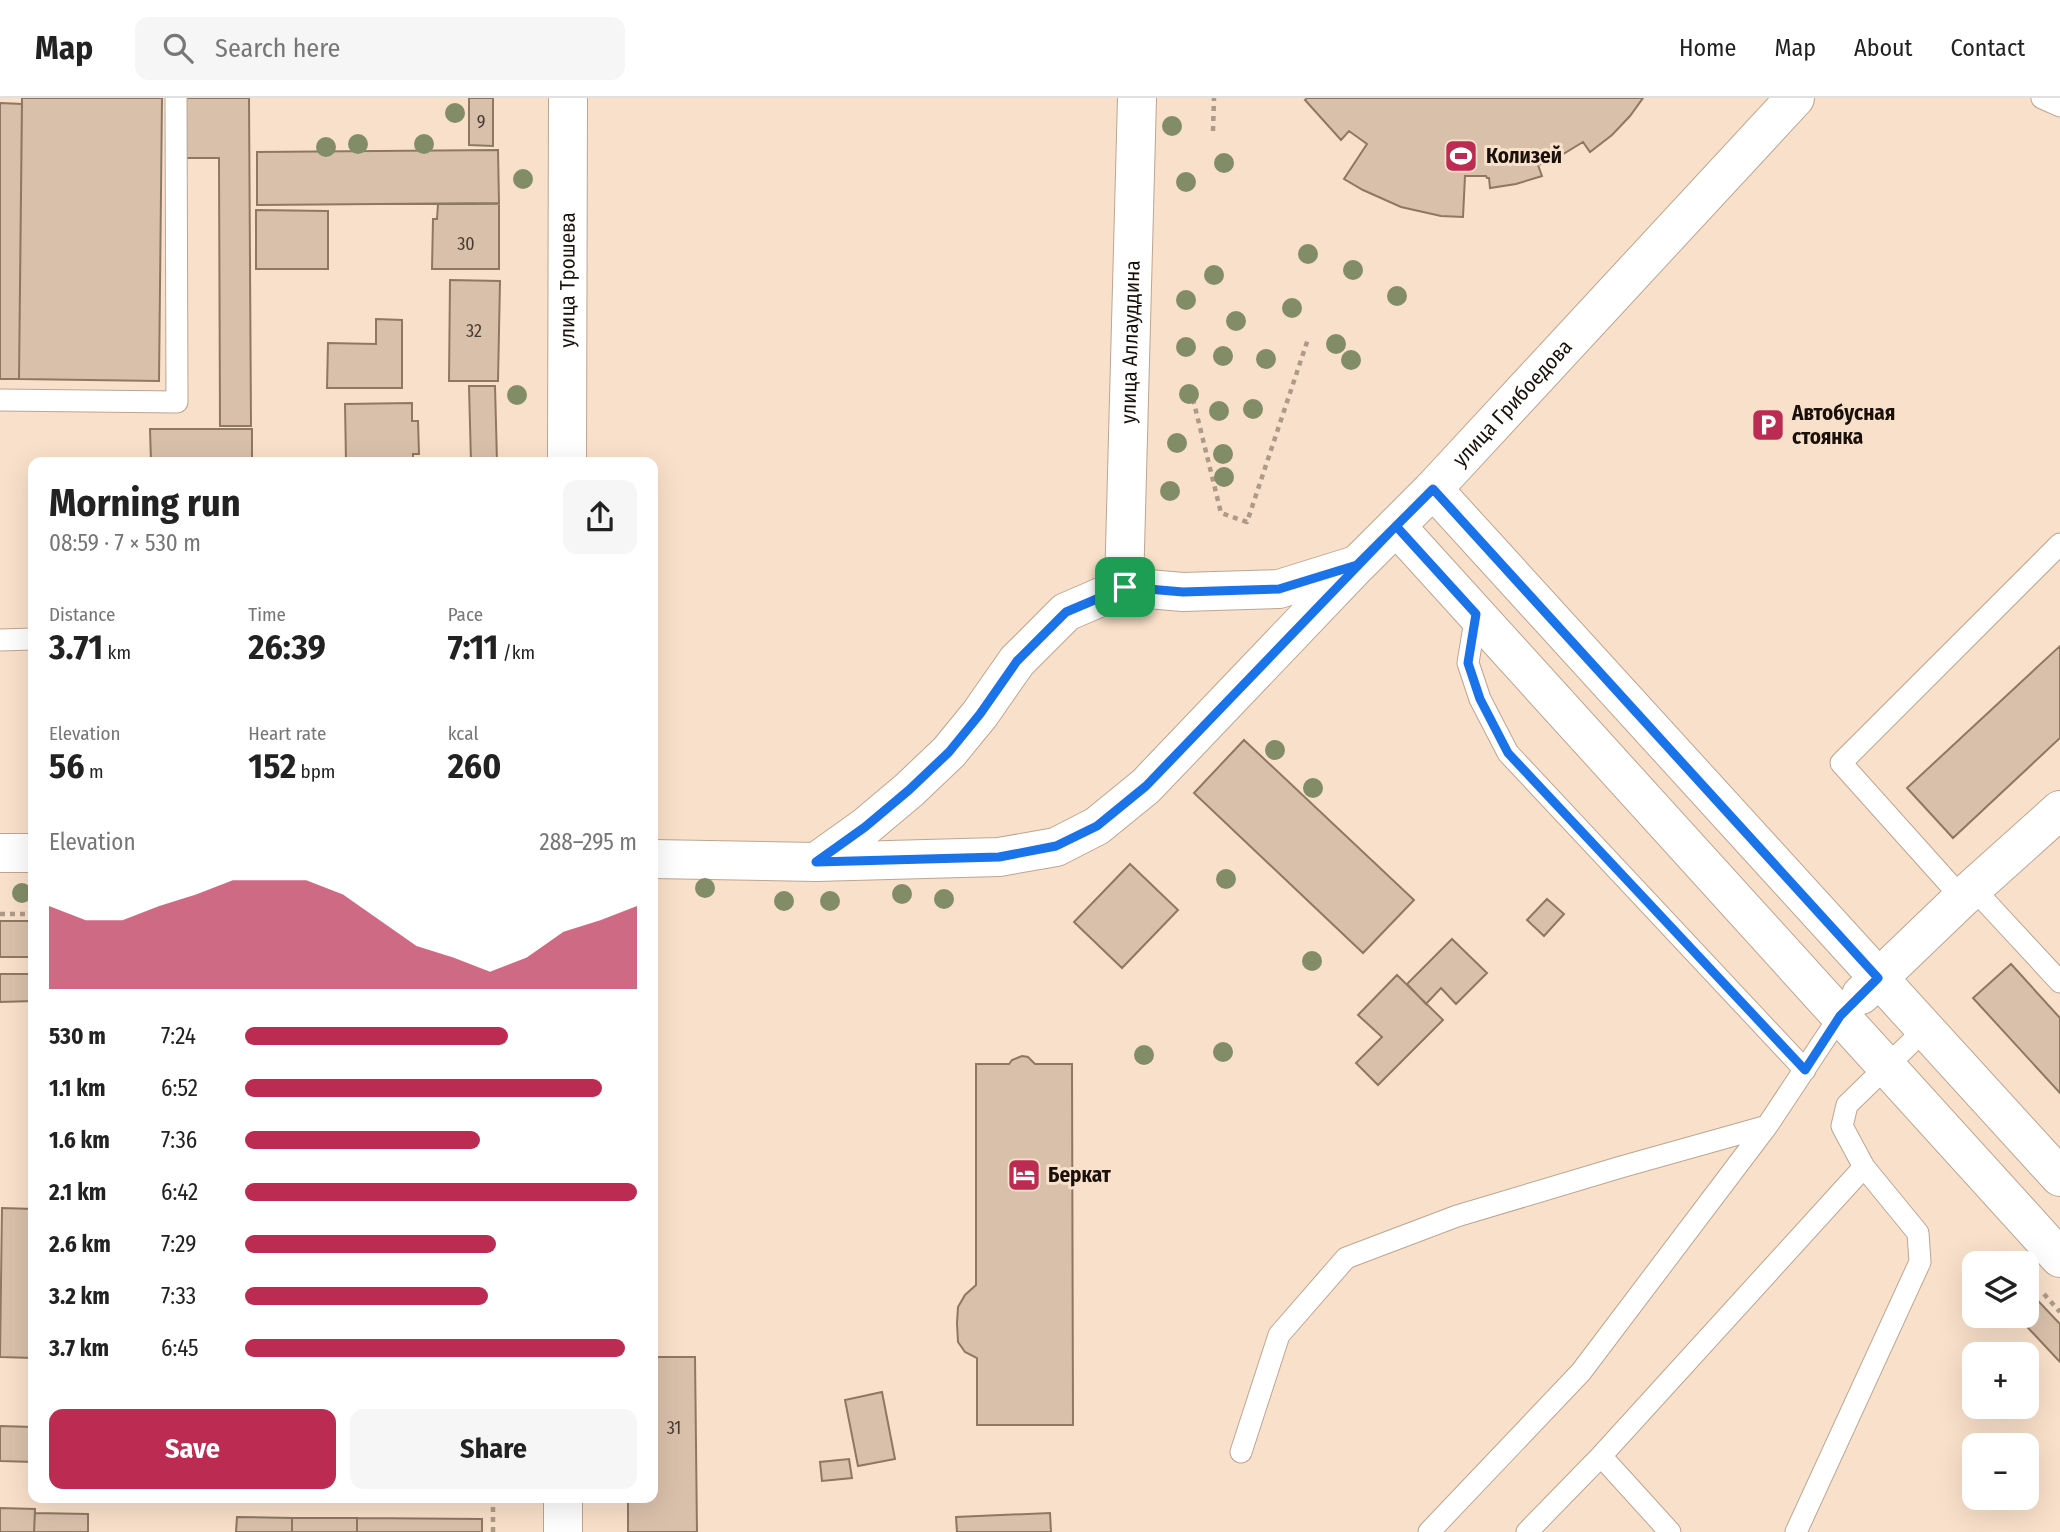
<!DOCTYPE html>
<html lang="en">
<head>
<meta charset="utf-8">
<style>
	body { margin:0; font-family:"Fira Sans Condensed",sans-serif; background:#f6f6f6; color:#222; height:100vh; display:flex; flex-direction:column; font-size:26px; white-space:nowrap }
	* { box-sizing:border-box; margin:0 }
	p { font-size:23px; color:#767676 }
	.icon { flex:none; width:38px; height:38px; fill:none; stroke:currentColor; stroke-width:2; stroke-linecap:round; stroke-linejoin:round }
	.map { position:relative; flex:1; overflow:hidden }
	.drawer { position:absolute; left:28px; top:359px; width:630px; height:1046px; display:flex; flex-direction:column; background:#fff; border-radius:14px; box-shadow:0 7px 28px #0002 }
	.drawer>* { flex:none }
	.tools { position:absolute; left:1962px; top:1153px; display:grid; gap:14px }
	.tools a { display:grid; place-items:center; width:77px; height:77px; border-radius:14px; background:#fff; box-shadow:0 7px 28px #0002; font-size:35px }
	.pin { position:absolute; display:grid; place-items:center; width:60px; height:60px; color:#fff; margin:-30px; border-radius:14px; box-shadow:0 4px 10px #0006 }
	.round { display:grid; place-items:center; flex:none; width:74px; height:74px; border-radius:14px; background:#f6f6f6 }
	.overview { display:flex; align-items:center; justify-content:space-between; height:119px; padding:0 21px }
	h1 { font-size:38px; font-weight:700; line-height:52px }
	.metrics { display:grid; grid-template-columns:repeat(3,1fr); gap:10px; height:119px; padding:7px 21px }
	.metrics div { display:grid; align-content:center }
	.metrics b { font-size:35px; font-weight:700 }
	.metrics small { font-size:19px; font-weight:400 }
	.metrics p { font-size:19px }
	.chart { height:196px; padding:14px 21px }
	.chart p { display:flex; justify-content:space-between }
	.chart svg { width:100%; height:126px; margin-top:7px; fill:#bc2c52; opacity:.7 }
	.cta { display:flex; gap:14px; margin-top:auto; padding:14px 21px }
	.cta a { flex:1; height:80px; border-radius:14px; background:#bc2c52; color:#fff; font-size:28px; font-weight:700; line-height:80px; text-align:center }
	.cta a+a { background:#f6f6f6; color:#222 }
	ul { padding:0 21px; list-style:none; font-size:23px }
	li { display:grid; grid-template-columns:112px 84px 1fr; align-items:center; height:52px }
	li i { height:18px; border-radius:9px; background:#bc2c52 }
	header { display:flex; align-items:center; gap:42px; box-sizing:border-box; height:98px; padding:0 35px; background:#fff; border-bottom:2px solid #e0e0e0 }
	header strong { font-size:33px }
	nav { display:flex; gap:38px; margin-inline-start:auto; font-size:24px }
	.search { width:490px; height:63px; background:#f6f6f6; display:flex; align-items:center; gap:18px; box-sizing:border-box; padding:0 24px; border-radius:14px; color:#767676; font-size:26px }
	.map>svg:first-child { display:block }
	.building { fill:#d9c0ab; stroke:#8e7864; stroke-width:2 }
	.lines { fill:none; stroke-linecap:round; stroke-linejoin:round }
	.service-casing { stroke:#bda591; stroke-width:23 }
	.minor-casing { stroke:#bda591; stroke-width:40 }
	.tertiary-casing { stroke:#bda591; stroke-width:40 }
	.path { stroke:#ad9a89; stroke-width:4.5; stroke-dasharray:5 5; stroke-linecap:butt }
	.service { stroke:#fff; stroke-width:21 }
	.minor { stroke:#fff; stroke-width:38 }
	.tertiary { stroke:#fff; stroke-width:38 }
	.tree { fill:#828d67 }
	.route-casing { stroke:#fff; stroke-width:14 }
	.route { stroke:#1a73e8; stroke-width:9 }
	.labels { text-anchor:middle; dominant-baseline:central; stroke-width:6; stroke-linejoin:round; paint-order:stroke }
	.number-label { font-size:18px; fill:#483c32 }
	.poi-label { font-size:21px; font-weight:bold; fill:#181009; stroke:#f9e0ca; text-anchor:start }
	.street-label { font-size:21px; fill:#181009; stroke:#f9e0ca }
</style>
</head>
<body>
<header>
<strong>Map</strong>
<div class="search"><svg class="icon" aria-label="search" viewBox="0 0 24 24"><circle cx="10" cy="10" r="6"/><path d="M15 15l6 6"/></svg>Search here</div>
<nav><a>Home</a><a>Map</a><a>About</a><a>Contact</a></nav>
</header>
<div class="map">
<svg width="2060" height="1434" viewBox="0 0 2060 1434">
	<rect width="100%" height="100%" fill="#f9e0ca"/>
	<path class="building" d="M22,0h140l-3,283 -140,-2z
		M185,0h64l2,328h-31l-1,-268h-34z
		M469,0h24v48l-24,-1z
		M1307,0h336l-13,18 -18,19 -22,17 -7,-10 -28,17 -17,6 4,11 -26,8 -26,4 -1,-10h-2l-1,-2h-21l-2,41 -22,-1 -40,-9 -38,-17 -19,-11 23,-35 -18,-13 -8,9 -36,-40z
		M0,5l22,1 -3,275h-19z
		M498,52l1,53 -242,2v-53z
		M438,106h61v65h-67l1,-50h4z
		M256,112l72,1v58h-72z
		M450,182l50,1 -2,100h-49z
		M376,221l26,1v68h-75l1,-45 48,1z
		M469,288h26l2,76h-26z
		M412,305v18h6l1,33h-6v8h-67l-1,-58z
		M150,331h102v33h-101z
		M2060,548v92l-107,100 -46,-50z
		M1244,642l170,160 -51,53 -169,-160z
		M1130,766l48,46 -56,58 -48,-46z
		M1547,801l17,15 -20,22 -17,-16z
		M0,823h33v36h-33z
		M1452,841l35,34 -31,31 -15,-16 -15,16 -19,-20z
		M2011,866l49,54v75l-87,-95z
		M0,876h33v27l-33,1z
		M1397,877l46,45 -65,65 -22,-22 26,-26 -24,-22z
		M1022,958l6,1 7,7h37l1,361h-96v-67l-12,-6 -7,-10 -1,-19 1,-16 7,-12 11,-10v-221h33l3,-4z
		M2,1110l31,1v149l-33,-1z
		M2026,1190l34,36v38l-43,-46h9z
		M653,1259h42l2,175h-69v-34h25z
		M882,1294l13,67 -37,7 -13,-66z
		M0,1328l33,1v35l-33,-1z
		M849,1361l3,19 -30,3 -2,-19z
		M0,1410l35,1 -1,23h-34z
		M35,1415l53,1v18h-54z
		M1050,1415l1,19h-94l-1,-15z
		M237,1419l55,1v14h-56z
		M292,1420h65v14h-65z
		M357,1420l125,1v13h-125z"/>
	<g class="lines">
		<defs>
			<path id="service" d="M2042,0l18,8
				M0,302l177,2 -1,-304
				M1476,516l-8,49 12,36 28,54 297,317
				M0,542l33,-1
				M1973,790l87,94
				M1962,800l-121,-135 219,-219
				M1241,1354l38,-117 67,-77 111,-42 164,-49 146,-41 73,-110
				M1601,1358l69,76
				M1429,1434l152,-160 186,-246
				M1527,1434l74,-76 263,-289 -22,-41 5,-21 78,-76
				M1796,1434l124,-270 -2,-29 -54,-66"/>
			<g id="minor">
				<path id="s1" d="M1433,391l362,-391"/>
			</g>
			<g id="tertiary">
				<path id="s2" d="M567,364l1,-364"/>
				<path d="M1396,428l664,732"/>
				<path id="s3" d="M1124,489l13,-489"/>
				<path d="M0,755h33"/>
				<path d="M653,761l163,3 183,-5 57,-10 41,-21 49,-40 211,-221 76,-76 627,688"/>
				<path d="M816,764l49,-35 44,-37 40,-38 31,-38 37,-53 49,-49 58,-25 59,5 96,-3 74,-23"/>
				<path d="M1861,897l101,-97 98,-88"/>
				<path d="M563,1434v-34"/>
			</g>
		</defs>
		<use href="#service" class="service-casing"/>
		<use href="#minor" class="minor-casing"/>
		<use href="#tertiary" class="tertiary-casing"/>
		<path class="path" d="M1213,33l1,-33
			M1193,301l28,114 26,9 61,-183
			M0,816h33
			M2044,1196l16,18
			M493,1434v-34"/>
		<use href="#service" class="service"/>
		<use href="#minor" class="minor"/>
		<use href="#tertiary" class="tertiary"/>
	</g>
	<g class="tree">
		<circle cx="455" cy="15" r="10"/>
		<circle cx="1172" cy="28" r="10"/>
		<circle cx="358" cy="46" r="10"/>
		<circle cx="424" cy="46" r="10"/>
		<circle cx="326" cy="49" r="10"/>
		<circle cx="1224" cy="65" r="10"/>
		<circle cx="523" cy="81" r="10"/>
		<circle cx="1186" cy="84" r="10"/>
		<circle cx="1308" cy="156" r="10"/>
		<circle cx="1353" cy="172" r="10"/>
		<circle cx="1214" cy="177" r="10"/>
		<circle cx="1397" cy="198" r="10"/>
		<circle cx="1186" cy="202" r="10"/>
		<circle cx="1292" cy="210" r="10"/>
		<circle cx="1236" cy="223" r="10"/>
		<circle cx="1336" cy="246" r="10"/>
		<circle cx="1186" cy="249" r="10"/>
		<circle cx="1223" cy="258" r="10"/>
		<circle cx="1266" cy="261" r="10"/>
		<circle cx="1351" cy="262" r="10"/>
		<circle cx="1189" cy="296" r="10"/>
		<circle cx="517" cy="297" r="10"/>
		<circle cx="1253" cy="311" r="10"/>
		<circle cx="1219" cy="313" r="10"/>
		<circle cx="1177" cy="345" r="10"/>
		<circle cx="1223" cy="356" r="10"/>
		<circle cx="1224" cy="379" r="10"/>
		<circle cx="1170" cy="393" r="10"/>
		<circle cx="1275" cy="652" r="10"/>
		<circle cx="1313" cy="690" r="10"/>
		<circle cx="1226" cy="781" r="10"/>
		<circle cx="705" cy="790" r="10"/>
		<circle cx="22" cy="795" r="10"/>
		<circle cx="902" cy="796" r="10"/>
		<circle cx="944" cy="801" r="10"/>
		<circle cx="784" cy="803" r="10"/>
		<circle cx="830" cy="803" r="10"/>
		<circle cx="1312" cy="863" r="10"/>
		<circle cx="1223" cy="954" r="10"/>
		<circle cx="1144" cy="957" r="10"/>
	</g>
	<g class="lines">
		<defs>
			<path id="route" d="M1125,489l-59,25 -49,49 -37,53 -31,38 -40,38 -44,37 -49,35 183,-5 57,-11 41,-20 49,-40 250,-260 80,88 -8,49 12,36 28,54 297,317 35,-54 38,-38 -445,-489 -76,76 -78,24 -96,3 -58,-5"/>
		</defs>
		<use href="#route" class="route-casing"/>
		<use href="#route" class="route"/>
	</g>
	<defs>
		<symbol id="stadium-square" viewBox="-11 -11 22 22"><rect x="-9" y="-9" width="18" height="18" rx="4" fill="#bc2c52" stroke="#f9e0ca"/><path d="M0-5a6.5 5 0 1 0 0 10a6.5 5 0 1 0 0-10ZM-3.5-1.8h7v3.6h-7Z" fill="#fff"/></symbol>
		<symbol id="parking-square" viewBox="-11 -11 22 22"><rect x="-9" y="-9" width="18" height="18" rx="4" fill="#bc2c52" stroke="#f9e0ca"/><path d="M-3.5-5.5H1a3.5 3.5 0 0 1 0 7H-1V5.5H-3.5ZM-1-3.4V-.6H.8a1.4 1.4 0 0 0 0-2.8Z" fill="#fff"/></symbol>
		<symbol id="hotel-square" viewBox="-11 -11 22 22"><rect x="-9" y="-9" width="18" height="18" rx="4" fill="#bc2c52" stroke="#f9e0ca"/><path d="M-6-4.5h1.5V1H6V5H4.5V3h-9V5H-6ZM-4 0a1.8 1.8 0 1 1 3.6 0ZM.5 0V-2.5h3Q6-2.5 6 0Z" fill="#fff"/></symbol>
	</defs>
	<g fill-rule="evenodd">
		<use href="#stadium-square" x="1442" y="39" width="38" height="38"/>
		<use href="#parking-square" x="1749" y="308" width="38" height="38"/>
		<use href="#hotel-square" x="1005" y="1058" width="38" height="38"/>
	</g>
	<g class="labels">
		<g class="number-label">
			<text x="481" y="24">9</text>
			<text x="466" y="146">30</text>
			<text x="474" y="233">32</text>
			<text x="674" y="1330">31</text>
		</g>
		<g class="poi-label">
			<text x="1486" y="58">Колизей</text>
			<text x="1792" y="315">Автобусная<tspan x="1792" dy="24">стоянка</tspan></text>
			<text x="1048" y="1077">Беркат</text>
		</g>
		<g class="street-label">
			<text stroke="none"><textPath href="#s2" startOffset="182">улица Трошева</textPath></text>
			<text stroke="none"><textPath href="#s3" startOffset="245">улица Аллауддина</textPath></text>
			<text stroke="none"><textPath href="#s1" startOffset="117">улица Грибоедова</textPath></text>
		</g>
	</g>
</svg>
<div class="tools">
<a><svg class="icon" aria-label="layers" viewBox="0 0 24 24"><path d="M12 4l9 5-9 5-9-5zM3 14l9 5 9-5"/></svg></a>
<a>+</a>
<a>−</a>
</div>
<div class="pin" style="left:1125px;top:489px;background:#1e9e55"><svg class="icon" aria-label="arrive" viewBox="0 0 24 24"><path d="M6 21V4h12l-3 4 3 4H6"/></svg></div>
<section class="drawer">
<div class="overview"><div><h1>Morning run</h1><p>08:59 · 7 × 530 m</p></div><a class="round"><svg class="icon" aria-label="share" viewBox="0 0 24 24"><path d="M12 15V3M7 8l5-5 5 5M5 13v7h14v-7"/></svg></a></div>
<div class="metrics">
<div><p>Distance</p><b>3.71<small> km</small></b></div>
<div><p>Time</p><b>26:39</b></div>
<div><p>Pace</p><b>7:11<small> /km</small></b></div>
</div>
<div class="metrics">
<div><p>Elevation</p><b>56<small> m</small></b></div>
<div><p>Heart rate</p><b>152<small> bpm</small></b></div>
<div><p>kcal</p><b>260</b></div>
</div>
<div class="chart"><p><span>Elevation</span>288–295 m</p>
<svg viewBox="0 0 160 44" preserveAspectRatio="none"><path d="M0 44V15L10 20L20 20L30 15L40 11L50 6L60 6L70 6L80 11L90 20L100 29L110 33L120 38L130 33L140 24L150 20L160 15V44z"/></svg>
</div>
<ul>
<li><b>530 m</b>7:24<i style="width:67%"></i></li>
<li><b>1.1 km</b>6:52<i style="width:91%"></i></li>
<li><b>1.6 km</b>7:36<i style="width:60%"></i></li>
<li><b>2.1 km</b>6:42<i style="width:100%"></i></li>
<li><b>2.6 km</b>7:29<i style="width:64%"></i></li>
<li><b>3.2 km</b>7:33<i style="width:62%"></i></li>
<li><b>3.7 km</b>6:45<i style="width:97%"></i></li>
</ul>
<div class="cta"><a>Save</a><a>Share</a></div>
</section>
</div>
</body>
</html>
